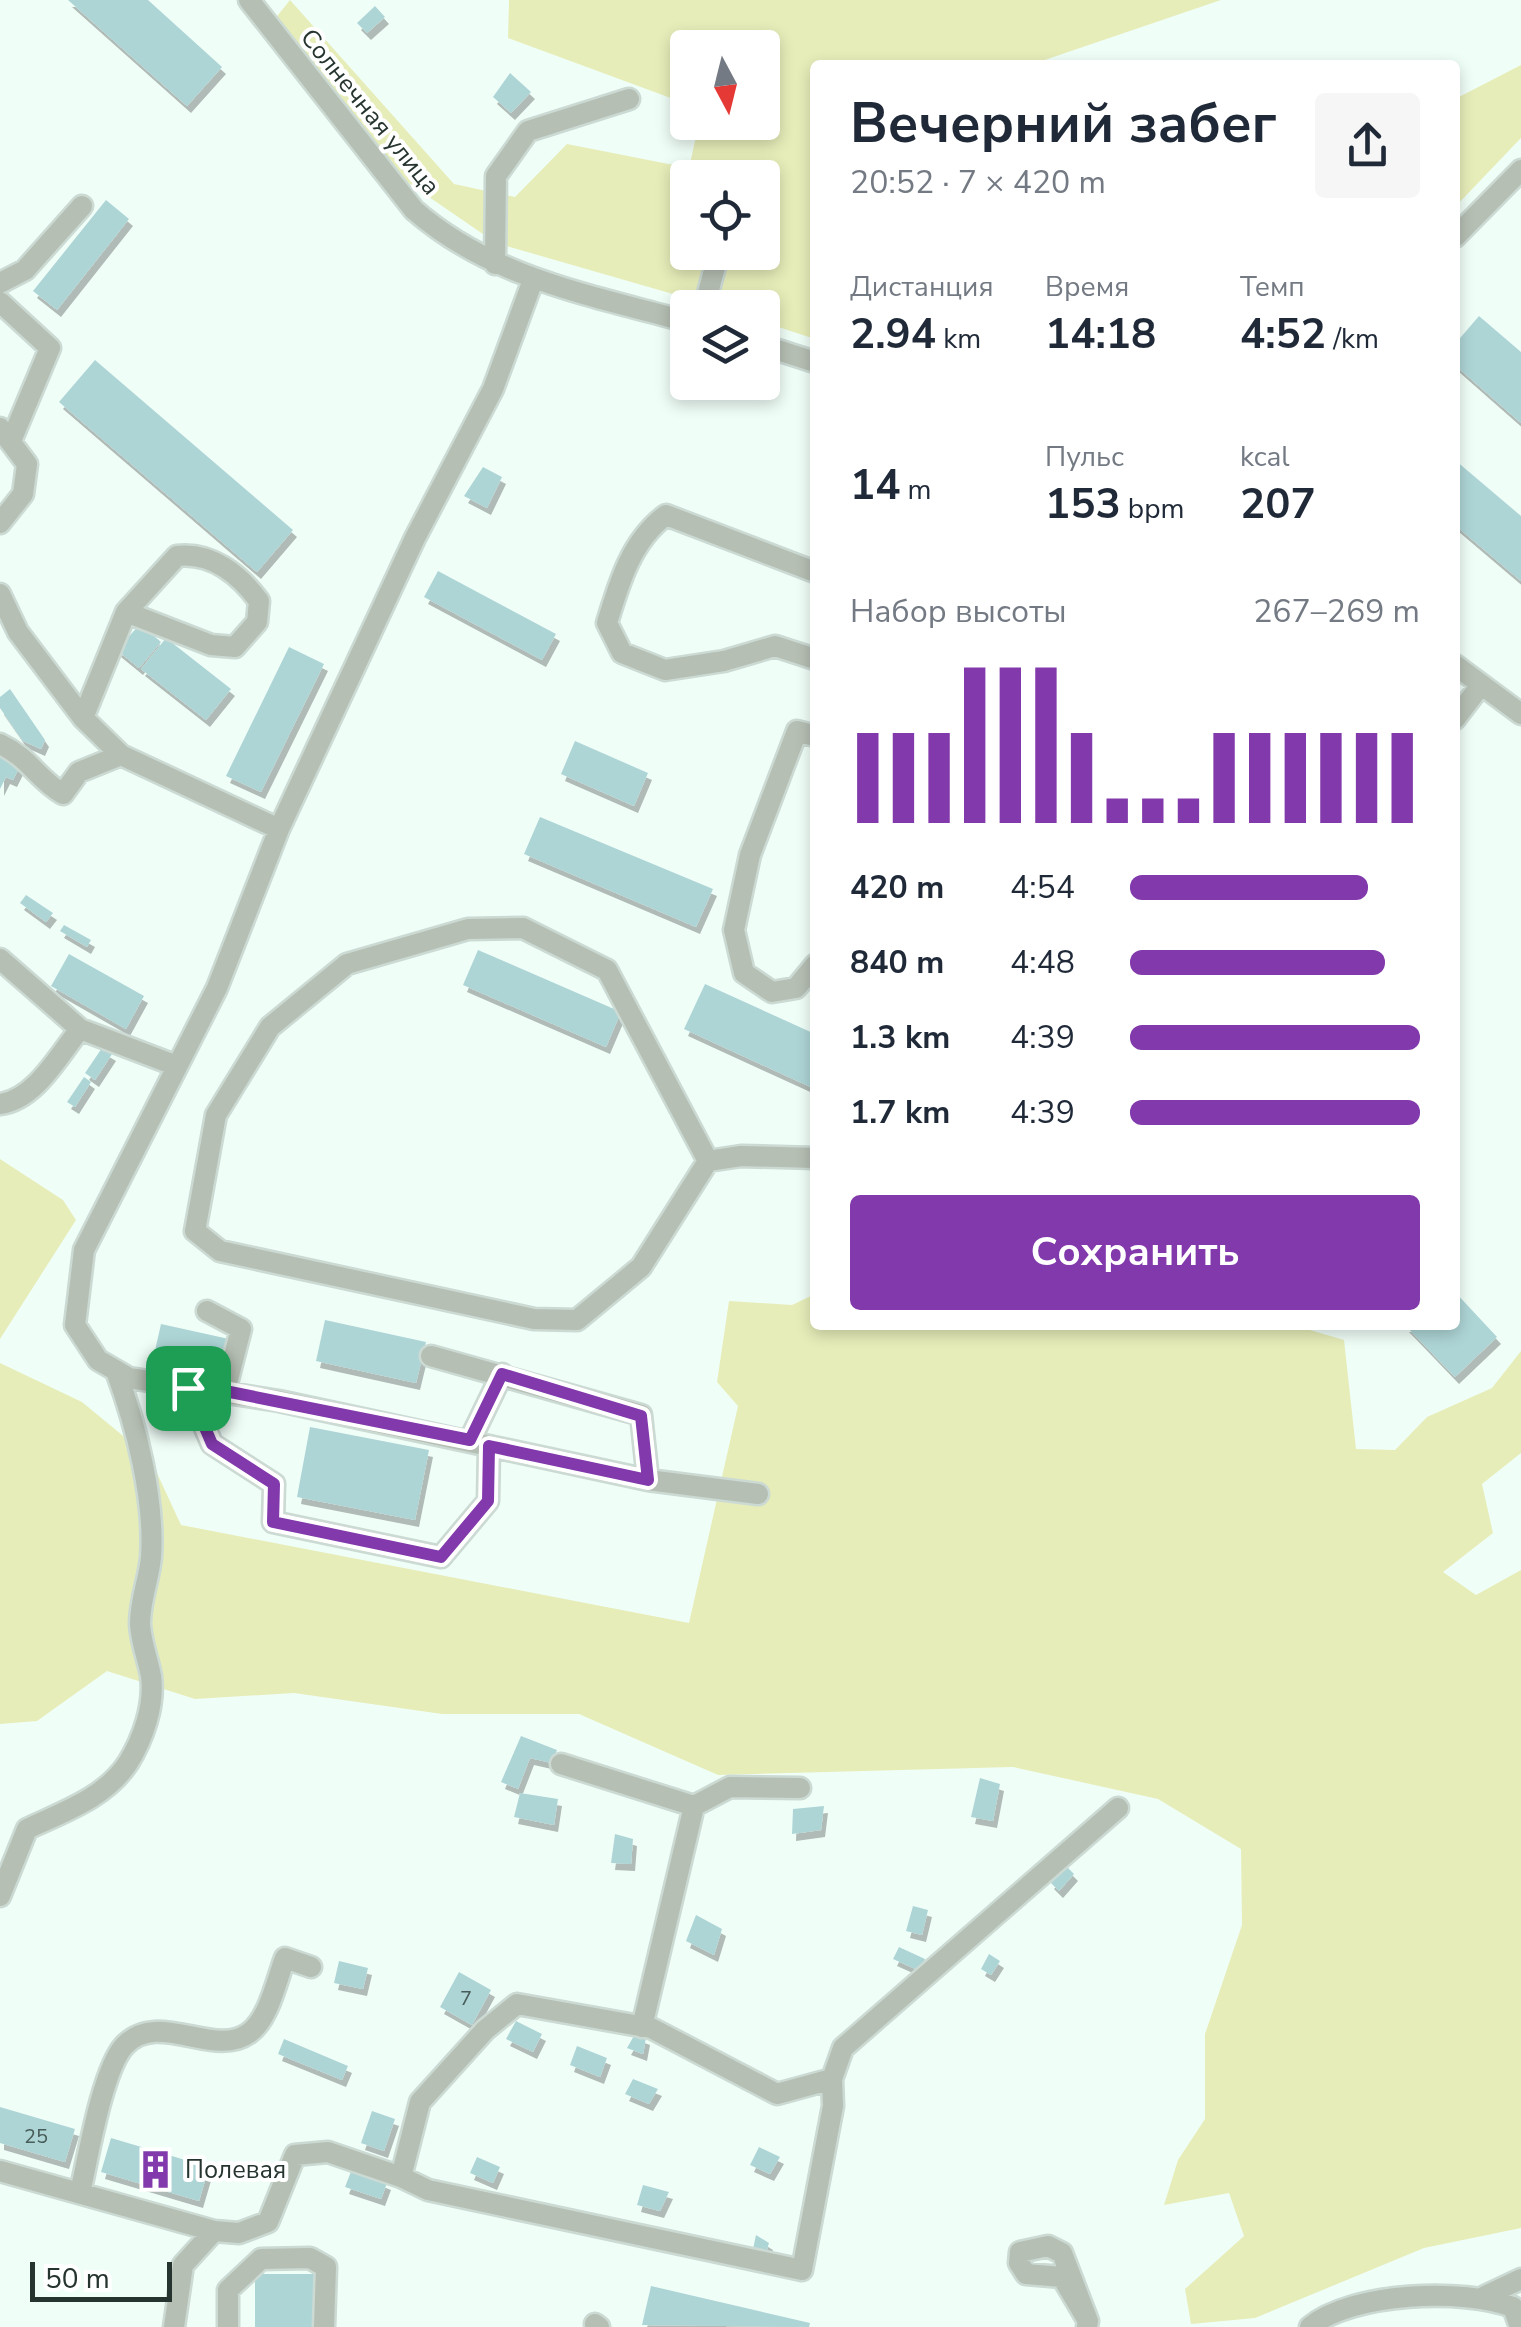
<!DOCTYPE html>
<html lang="ru">
<head>
<meta charset="utf-8">
<style>
	body { margin:0; font-family:"Nunito Sans",sans-serif; background:#f6f6f7; color:#1f2937; height:100vh; display:flex; flex-direction:column; font-size:38px; white-space:nowrap }
	* { box-sizing:border-box; margin:0 }
	p { font-size:32px; color:#747a83 }
	.icon { flex:none; width:55px; height:55px; fill:none; stroke:currentColor; stroke-width:2; stroke-linecap:round; stroke-linejoin:round }
	.map { position:relative; flex:1; overflow:hidden }
	.panel { position:absolute; left:810px; top:60px; width:650px; height:1270px; display:flex; flex-direction:column; background:#fff; border-radius:10px; box-shadow:0 5px 15px #0003 }
	.panel>* { flex:none }
	.needle { width:65px; rotate:173deg }
	.tools { position:absolute; left:670px; top:30px; display:grid; gap:20px }
	.tools a { display:grid; place-items:center; width:110px; height:110px; border-radius:10px; background:#fff; box-shadow:0 5px 15px #0003; font-size:50px }
	.scale { position:absolute; left:30px; bottom:25px; width:142px; box-sizing:border-box; padding-left:10px; border:5px solid #26342f; border-top:0; font-size:28px; line-height:35px; white-space:nowrap; color:#26342f; -webkit-text-stroke:8px #fff; paint-order:stroke }
	.pin { position:absolute; display:grid; place-items:center; width:85px; height:85px; color:#fff; margin:-42px; border-radius:20px; box-shadow:0 5px 15px #0006 }
	.round { display:grid; place-items:center; flex:none; width:105px; height:105px; border-radius:10px; background:#f6f6f7 }
	.headline { display:flex; align-items:center; justify-content:space-between; height:170px; padding:0 40px }
	h1 { font-size:55px; font-weight:700; line-height:75px }
	.metrics { display:grid; grid-template-columns:repeat(3,1fr); gap:15px; height:170px; padding:10px 40px }
	.metrics div { display:grid; align-content:center }
	.metrics b { font-size:42px; font-weight:700 }
	.metrics small { font-size:28px; font-weight:400 }
	.metrics p { font-size:28px }
	.chart { height:280px; padding:20px 40px }
	.chart p { display:flex; justify-content:space-between }
	.chart svg { width:100%; height:180px; margin-top:10px; stroke:#8139ab; stroke-width:6 }
	.primary-button { display:flex; gap:20px; margin-top:auto; padding:20px 40px }
	.primary-button a { flex:1; height:115px; border-radius:10px; background:#8139ab; color:#fff; font-size:40px; font-weight:700; line-height:115px; text-align:center }
	ul { padding:0 40px; list-style:none; font-size:32px }
	li { display:grid; grid-template-columns:160px 120px 1fr; align-items:center; height:75px }
	li i { height:25px; border-radius:12px; background:#8139ab }
	.map>svg:first-child { display:block }
	.green { fill:#e7edb9; fill-rule:evenodd }
	.building { fill:#aed5d6; filter:url(#shadow) }
	.lines { fill:none; stroke-linecap:round; stroke-linejoin:round }
	.minor-casing { stroke:#ccdad4; stroke-width:25 }
	.minor { stroke:#b6bfb4; stroke-width:20 }
	.route-casing { stroke:#fff; stroke-width:20 }
	.route { stroke:#8139ab; stroke-width:12 }
	.labels { text-anchor:middle; dominant-baseline:central; stroke-width:8; stroke-linejoin:round; paint-order:stroke }
	.number-label { font-size:20px; fill:#485c59 }
	.street-label { font-size:25px; fill:#26342f; stroke:#fff }
	.poi-label { font-size:25px; fill:#26342f; stroke:#fff; text-anchor:start }
</style>
</head>
<body>
<div class="map">
<svg width="1521" height="2327" viewBox="0 0 1521 2327">
	<defs>
		<filter id="shadow"><feDropShadow dx="4" dy="7" stdDeviation="0" flood-color="#0004"/></filter>
	</defs>
	<rect width="100%" height="100%" fill="#f0fef8"/>
	<path class="green" d="M290,0l164,184 61,13 52,-53 122,24 10,-45 63,-1v-74h-74l-1,56 -179,-66 1,-38h712l-191,65h-215v274l-52,-17 -1,-14 -44,-1 -222,-64 -99,-68 -123,-155zM688,178h74v74h-74z
		M1521,65v73l-66,69v-108z
		M0,1159l63,41 13,20 -76,119z
		M815,1294v31h478l51,15 12,109 39,1 32,-33 65,-29 29,-37v102l-39,31 11,49 -50,39 33,23 45,-25v658l-97,20 -169,70 -64,6 -6,-35 59,-53 -15,-43 -65,12 14,-45 27,-41v-85l37,-109 -1,-76 -83,-50 -145,-32 -295,8 -139,-61h-137l-148,-21 -99,6 -88,-28 -70,50 -37,3v-361l82,39 68,56 31,67 508,98 49,-217 -21,-24 12,-81 63,4z"/>
	<path class="building" d="M68,0h80l74,67 -35,39z
		M375,6l10,11 -18,16 -10,-10z
		M510,73l21,19 -20,21 -18,-16z
		M106,200l23,19 -72,91 -24,-19z
		M1479,316l42,36v71l-66,-58v-21z
		M95,360l198,170 -36,42 -198,-170z
		M1455,460l66,56v65l-66,-56z
		M483,467l19,10 -15,31 -23,-12z
		M438,571l118,63 -14,26 -118,-63z
		M140,624l21,18 -22,26 -22,-18z
		M166,638l65,51 -25,31 -65,-51z
		M289,647l35,17 -63,128 -35,-16z
		M10,689l35,51 -4,9 -18,-8 -23,-33v-11z
		M575,741l73,32 -14,33 -73,-32z
		M0,757l20,9 -7,14 -7,-3 -6,12z
		M540,817l173,72 -17,38 -172,-73z
		M26,895l27,18 -7,9 -26,-19z
		M64,925l27,15 -4,7 -27,-16z
		M478,950l143,62 -15,35 -143,-62z
		M69,954l75,42 -18,33 -75,-43z
		M705,984l110,50v55l-131,-60z
		M102,1048l10,6 -17,26 -10,-7z
		M84,1077l7,5 -16,25 -8,-5z
		M1455,1292l42,45 -42,40 -50,-52h50z
		M325,1320l101,22 -10,41 -100,-22z
		M161,1324l68,15 -7,31 -68,-15z
		M182,1401l2,18 -9,1 -2,-18z
		M310,1427l119,23 -14,70 -118,-23z
		M521,1736l36,14 -5,13 -22,-5 -12,31 -17,-7z
		M980,1778l20,6 -7,37 -22,-4z
		M520,1793l38,6 -4,26 -40,-8z
		M824,1806l-3,24 -29,4 1,-25z
		M615,1834l18,5 -2,25 -20,-1z
		M1066,1866l8,8 -15,17 -9,-9z
		M913,1906l15,4 -6,25 -16,-4z
		M696,1915l26,14 -8,26 -28,-14z
		M899,1947l26,12 -5,12 -27,-12z
		M989,1954l11,7 -9,14 -10,-6z
		M339,1961l29,7 -5,21 -29,-6z
		M459,1972l32,18 -19,35 -32,-18z
		M516,2021l26,13 -9,18 -27,-13z
		M635,2034l11,4 -3,16 -16,-6z
		M284,2039l64,27 -6,14 -64,-26z
		M577,2046l30,12 -7,19 -30,-12z
		M633,2079l25,10 -9,15 -24,-10z
		M0,2107l75,22 -10,33 -65,-19z
		M372,2111l23,8 -11,32 -23,-8z
		M111,2138l98,29 -10,34 -98,-29z
		M759,2147l21,10 -10,17 -20,-9z
		M477,2157l23,10 -7,16 -23,-10z
		M352,2169l35,14 -6,16 -36,-12z
		M643,2185l26,7 -9,19 -23,-6z
		M756,2235l13,8 -3,10 -13,-4z
		M255,2274h59v53h-59z
		M651,2286l159,37 -1,4 -167,-2z"/>
	<g class="lines">
		<defs>
			<path id="minor" d="M249,0l165,210c78,68 176,85 274,112
				M1455,237l66,-67
				M495,264l1,-88 32,-45 101,-32
				M533,280l-40,109 -78,149 -136,291 -62,159 -133,262 -9,75 23,35 31,18 150,23 369,79 110,14
				M0,283l25,-13 57,-64
				M0,302l50,46 -39,93
				M704,308l15,-56
				M762,345l53,17
				M0,428l27,36 -4,30 -23,29
				M815,572l-149,-57c-35,26 -47,68 -59,108l15,30 43,17 59,-9 51,-15 40,13
				M0,594l18,38 65,86
				M1455,665l66,49
				M1455,719l26,-34
				M815,736l-18,-5 -47,124 -16,75 10,43 28,19 24,-4 19,-23
				M0,744c31,15 36,34 63,50l16,-22 42,-17 158,74
				M121,755l-38,-37 43,-106 85,33 24,2 22,-25 2,-21c-20,-27 -48,-49 -82,-45l-51,56
				M0,959l80,70 97,37
				M0,1104c35,-4 59,-49 80,-75
				M708,1161l-101,-191 -84,-42 -55,1 -121,35 -77,63 -54,88 -21,116 25,20 314,68 43,1 64,-53 67,-106 33,-5 74,2
				M207,1311l34,18 -16,62
				M431,1356l210,59 7,65
				M188,1388l24,56 62,40 -1,38 168,35 47,-56 1,-55
				M470,1440l32,-66
				M561,1764l133,42 -52,221
				M694,1806l36,-19 70,1
				M0,1896l27,-67c36,-17 78,-31 101,-66 15,-24 27,-58 23,-87 -3,-17 -10,-33 -11,-52 0,-25 9,-44 11,-67 4,-58 -15,-132 -35,-186
				M0,2171l214,60 25,2 29,-11 27,-67 33,-3 73,25 19,-75 65,-72 32,-26 134,24 126,66 55,-15 11,-31 275,-240
				M401,2177l27,13 374,80 31,-164 -1,-27
				M80,2193c8,-35 22,-122 44,-147 34,-37 90,13 125,-13 20,-14 28,-54 36,-75l26,9
				M1485,2296l36,-17
				M595,2324l4,3
				M174,2327l9,-62 31,-34
				M228,2327v-37l33,-31 49,-1 16,9 -2,60
				M1087,2327l1,-6 -26,-68 -14,-7 -28,6 -1,11 7,11 36,3 26,44
				M1310,2327c42,-35 154,-39 203,-20l7,20"/>
		</defs>
		<use href="#minor" class="minor-casing"/>
		<use href="#minor" class="minor"/>
	</g>
	<g class="lines">
		<defs>
			<path id="route" d="M502,1374l139,42 7,64 -159,-34 -1,55 -47,56 -168,-35 1,-38 -62,-40 -24,-56 37,3 245,49z"/>
		</defs>
		<use href="#route" class="route-casing"/>
		<use href="#route" class="route"/>
	</g>
	<defs>
		<symbol id="building-bare" viewBox="-9 -9 18 18"><path d="M-4-6H4V6H1V3H-1V6H-4ZM-2.5-4.3h1.7v1.8h-1.7ZM.8-4.3h1.7v1.8H.8ZM-2.5-1h1.7V.8h-1.7ZM.8-1h1.7V.8H.8Z" fill="#8139ab" stroke="#fff" stroke-width="2.5" paint-order="stroke"/></symbol>
	</defs>
	<g fill-rule="evenodd">
		<use href="#building-bare" x="128" y="2142" width="55" height="55"/>
	</g>
	<g class="labels">
		<g class="number-label">
			<text x="466" y="1998">7</text>
			<text x="36" y="2136">25</text>
		</g>
		<g class="street-label">
			<text transform="translate(370 112) rotate(51)">Солнечная улица</text>
		</g>
		<g class="poi-label">
			<text x="185" y="2170">Полевая</text>
		</g>
	</g>
</svg>
<div class="tools">
<a><svg class="needle" viewBox="-14 -14 28 28"><path d="M0-13l5 13h-10z" fill="#e53935"/><path d="M0 13l5-13h-10z" fill="#747a83"/></svg></a>
<a><svg class="icon" aria-label="locate" viewBox="0 0 24 24"><circle cx="12" cy="12" r="6"/><path d="M12 2v4M12 18v4M2 12h4M18 12h4"/></svg></a>
<a><svg class="icon" aria-label="layers" viewBox="0 0 24 24"><path d="M12 4l9 5-9 5-9-5zM3 14l9 5 9-5"/></svg></a>
</div>
<div class="scale">50 m</div>
<div class="pin" style="left:188px;top:1388px;background:#1e9e55"><svg class="icon" aria-label="arrive" viewBox="0 0 24 24"><path d="M6 21V4h12l-3 4 3 4H6"/></svg></div>
<section class="panel">
<div class="headline"><div><h1>Вечерний забег</h1><p>20:52 · 7 × 420 m</p></div><a class="round"><svg class="icon" aria-label="share" viewBox="0 0 24 24"><path d="M12 15V3M7 8l5-5 5 5M5 13v7h14v-7"/></svg></a></div>
<div class="metrics">
<div><p>Дистанция</p><b>2.94<small> km</small></b></div>
<div><p>Время</p><b>14:18</b></div>
<div><p>Темп</p><b>4:52<small> /km</small></b></div>
</div>
<div class="metrics">
<div><b>14<small> m</small></b></div>
<div><p>Пульс</p><b>153<small> bpm</small></b></div>
<div><p>kcal</p><b>207</b></div>
</div>
<div class="chart"><p><span>Набор высоты</span>267–269 m</p>
<svg viewBox="0 0 160 44" preserveAspectRatio="none"><path d="M5 44V22M15 44V22M25 44V22M35 44V6M45 44V6M55 44V6M65 44V22M75 44V38M85 44V38M95 44V38M105 44V22M115 44V22M125 44V22M135 44V22M145 44V22M155 44V22"/></svg>
</div>
<ul>
<li><b>420 m</b>4:54<i style="width:82%"></i></li>
<li><b>840 m</b>4:48<i style="width:88%"></i></li>
<li><b>1.3 km</b>4:39<i style="width:100%"></i></li>
<li><b>1.7 km</b>4:39<i style="width:100%"></i></li>
</ul>
<div class="primary-button"><a>Сохранить</a></div>
</section>
</div>
</body>
</html>
